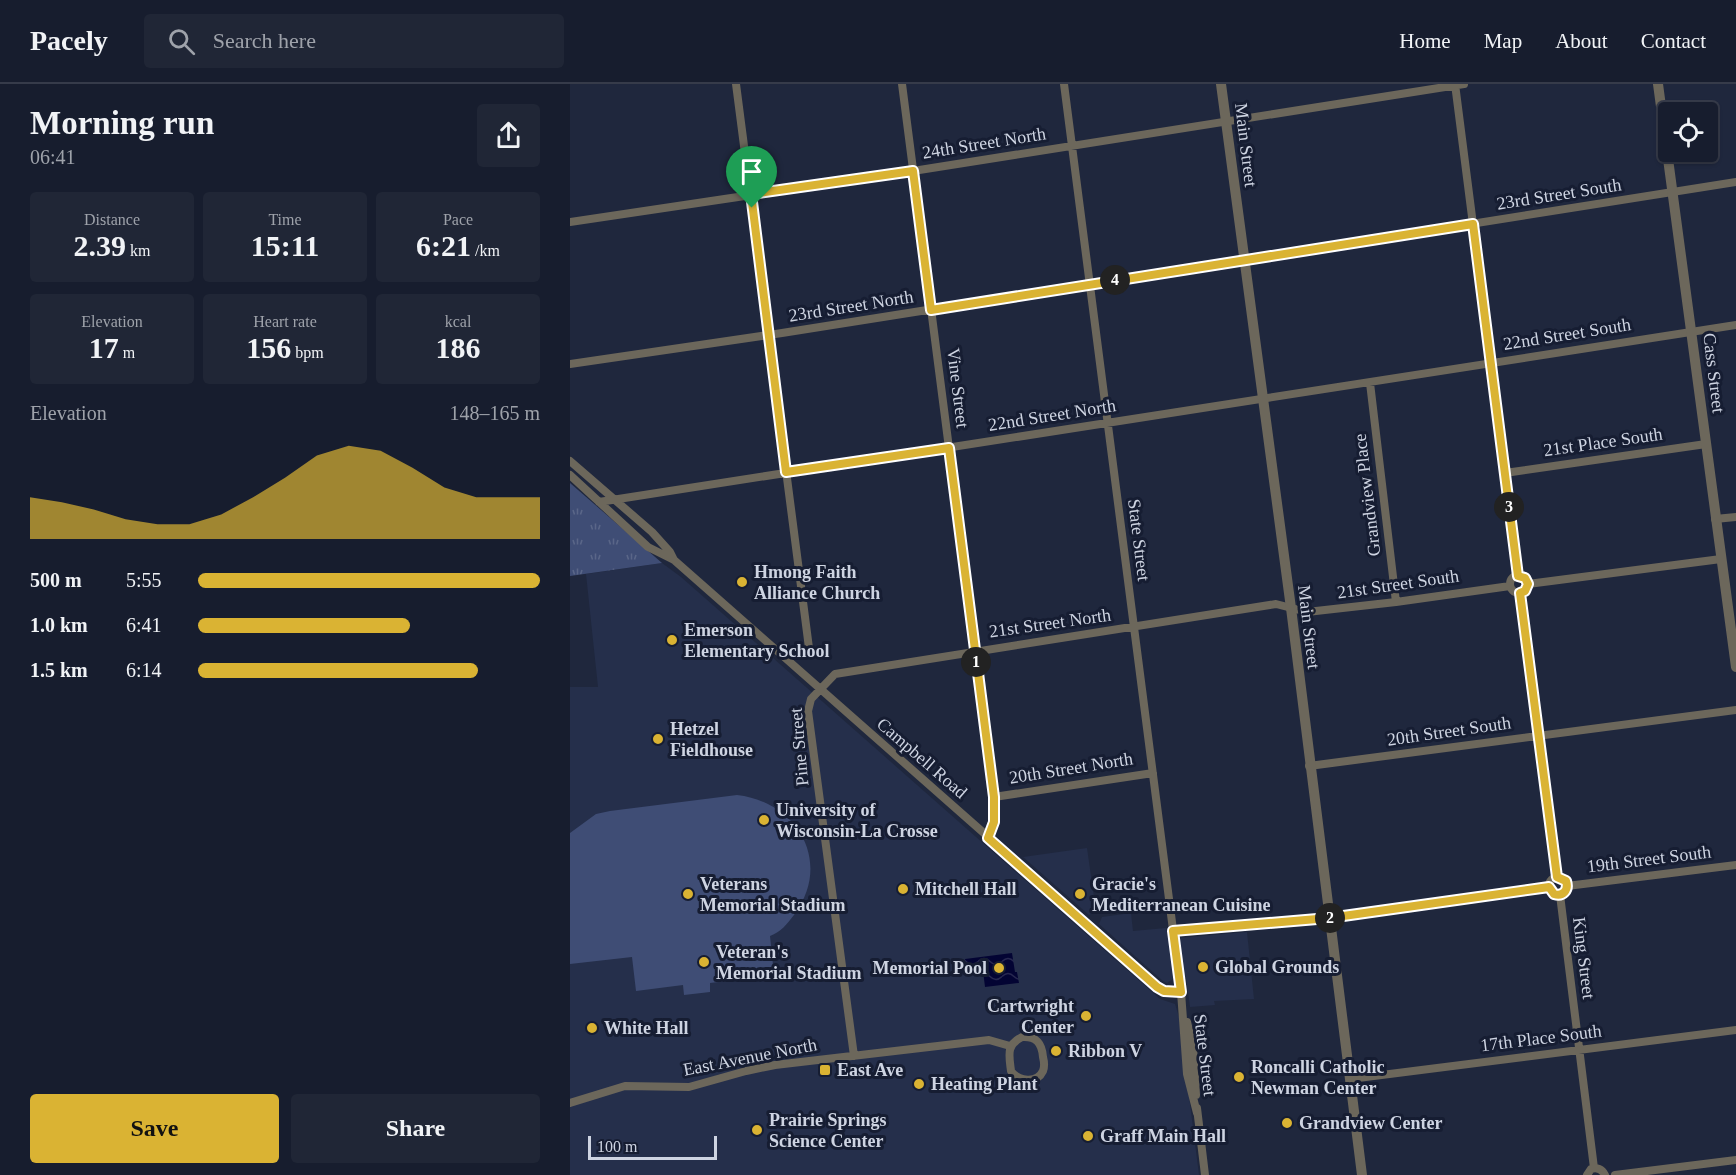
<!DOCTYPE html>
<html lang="en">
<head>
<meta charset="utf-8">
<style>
	body { margin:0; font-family:Georgia,serif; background:#202636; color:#f1f3f6; height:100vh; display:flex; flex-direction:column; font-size:22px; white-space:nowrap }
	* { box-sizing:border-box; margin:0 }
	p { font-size:20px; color:#9ea2aa }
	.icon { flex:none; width:33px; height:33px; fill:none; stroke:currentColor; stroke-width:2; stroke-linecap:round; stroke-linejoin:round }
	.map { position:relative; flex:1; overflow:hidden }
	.details { display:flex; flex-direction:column; background:#171d2e; width:570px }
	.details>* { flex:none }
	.controls { position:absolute; left:1088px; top:18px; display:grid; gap:12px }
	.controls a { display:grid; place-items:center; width:60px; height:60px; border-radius:6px; background:#171d2e; box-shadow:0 2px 4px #0004,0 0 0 2px #363b4a; font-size:30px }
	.scale { position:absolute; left:18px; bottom:15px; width:129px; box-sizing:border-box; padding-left:6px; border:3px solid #ced4e2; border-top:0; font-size:16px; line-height:21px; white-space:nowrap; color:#ced4e2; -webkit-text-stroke:4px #161d32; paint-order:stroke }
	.pin { position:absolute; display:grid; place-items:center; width:51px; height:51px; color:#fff; margin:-62px -26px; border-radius:50% 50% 50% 0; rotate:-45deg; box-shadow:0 0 6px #0007 }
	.pin .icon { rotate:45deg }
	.km { position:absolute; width:30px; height:30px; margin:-15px; border-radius:50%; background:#222; color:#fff; font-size:16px; line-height:30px; text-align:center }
	.round { display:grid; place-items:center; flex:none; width:63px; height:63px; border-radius:6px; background:#202636 }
	.headline { display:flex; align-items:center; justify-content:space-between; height:102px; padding:0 30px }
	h1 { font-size:33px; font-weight:800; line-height:45px }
	.metrics { display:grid; grid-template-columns:repeat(3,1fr); gap:9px; height:102px; padding:6px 30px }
	.metrics div { display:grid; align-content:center; border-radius:6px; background:#202636; text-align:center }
	.metrics b { font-size:30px; font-weight:800 }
	.metrics small { font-size:16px; font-weight:400 }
	.metrics p { font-size:16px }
	.chart { height:168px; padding:12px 30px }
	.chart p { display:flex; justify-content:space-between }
	.chart svg { width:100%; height:108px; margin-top:6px; fill:#dab333; opacity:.7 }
	.action { display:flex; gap:12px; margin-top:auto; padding:12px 30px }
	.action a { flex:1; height:69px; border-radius:6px; background:#dab333; color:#111; font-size:24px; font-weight:800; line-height:69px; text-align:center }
	.action a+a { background:#202636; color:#f1f3f6 }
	ul { padding:0 30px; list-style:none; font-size:20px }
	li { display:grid; grid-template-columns:96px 72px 1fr; align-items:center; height:45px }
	li i { height:15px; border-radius:8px; background:#dab333 }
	header { display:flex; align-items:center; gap:36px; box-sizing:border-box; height:84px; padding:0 30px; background:#171d2e; border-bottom:2px solid #363b4a }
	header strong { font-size:28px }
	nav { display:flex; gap:33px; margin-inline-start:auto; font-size:21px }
	.search { width:420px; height:54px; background:#202636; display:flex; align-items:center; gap:15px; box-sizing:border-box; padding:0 21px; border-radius:6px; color:#9ea2aa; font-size:22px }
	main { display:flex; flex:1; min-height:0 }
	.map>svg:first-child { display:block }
	.built { fill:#252f4b }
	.grass { fill:url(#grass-tufts) }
	.garden { fill:#3f4d75 }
	.water { fill:url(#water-waves) }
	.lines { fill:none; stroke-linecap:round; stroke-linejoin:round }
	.minor { stroke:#6c675b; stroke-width:8 }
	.tertiary { stroke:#6c675b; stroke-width:10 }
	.route-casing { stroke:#fff; stroke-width:12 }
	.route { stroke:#dab333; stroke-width:8 }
	.poi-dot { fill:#dab333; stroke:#161d32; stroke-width:2 }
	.labels { text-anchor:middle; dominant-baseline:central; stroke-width:6; stroke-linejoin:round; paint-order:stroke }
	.street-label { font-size:18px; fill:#ced4e2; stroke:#161d32 }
	.poi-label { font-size:18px; font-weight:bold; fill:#ced4e2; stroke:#161d32; text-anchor:start }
</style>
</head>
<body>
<header>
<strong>Pacely</strong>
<div class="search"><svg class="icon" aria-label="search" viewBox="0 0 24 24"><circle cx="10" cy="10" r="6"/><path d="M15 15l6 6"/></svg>Search here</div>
<nav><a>Home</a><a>Map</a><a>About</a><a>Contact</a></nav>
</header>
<main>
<section class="details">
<div class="headline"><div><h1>Morning run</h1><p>06:41</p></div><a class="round"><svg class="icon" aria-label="share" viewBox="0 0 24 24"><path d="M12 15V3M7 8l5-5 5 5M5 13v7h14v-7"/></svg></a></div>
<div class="metrics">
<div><p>Distance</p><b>2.39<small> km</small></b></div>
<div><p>Time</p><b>15:11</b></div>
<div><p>Pace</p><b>6:21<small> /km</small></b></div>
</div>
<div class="metrics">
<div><p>Elevation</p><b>17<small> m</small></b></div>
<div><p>Heart rate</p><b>156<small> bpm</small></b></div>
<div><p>kcal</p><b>186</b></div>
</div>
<div class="chart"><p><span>Elevation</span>148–165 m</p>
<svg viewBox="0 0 160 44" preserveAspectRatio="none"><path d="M0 44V27L10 29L20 32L30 36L40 38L50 38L60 34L70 27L80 19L90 10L100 6L110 8L120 15L130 23L140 27L150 27L160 27V44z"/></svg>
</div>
<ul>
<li><b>500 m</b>5:55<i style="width:100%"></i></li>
<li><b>1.0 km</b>6:41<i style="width:62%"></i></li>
<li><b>1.5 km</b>6:14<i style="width:82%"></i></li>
</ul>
<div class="action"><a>Save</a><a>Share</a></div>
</section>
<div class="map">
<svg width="1166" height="1091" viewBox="0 0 1166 1091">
	<defs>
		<pattern id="grass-tufts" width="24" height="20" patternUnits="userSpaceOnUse" patternTransform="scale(1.5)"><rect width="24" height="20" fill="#3f4d75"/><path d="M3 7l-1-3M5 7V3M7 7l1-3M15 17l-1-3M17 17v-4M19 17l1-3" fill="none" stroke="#5a6688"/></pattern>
		<pattern id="water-waves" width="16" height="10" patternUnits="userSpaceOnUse" patternTransform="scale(1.5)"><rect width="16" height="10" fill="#030433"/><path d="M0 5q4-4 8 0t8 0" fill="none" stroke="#272850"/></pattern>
	</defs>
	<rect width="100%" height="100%" fill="#1f273d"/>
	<path class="built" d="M92,479l19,14 479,422 15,5 4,13 20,158h-629v-488h28l-12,-113z
		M517,764l9,63 -7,4 -66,-58z
		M561,829l2,18 33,-3 2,11 79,-7 7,67 -40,2 1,4 -25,2 -4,-29 -13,1 -6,4 -4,-2 -64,-57 3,-7z"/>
	<path class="grass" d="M0,399l92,80 -92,13z"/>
	<path class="garden" d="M167,711c61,7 96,68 57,120 -7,9 -13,17 -24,21l4,39 -64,8v9l-26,3 -1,-10 -47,6 -4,-34 -62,7v-131l26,-19 14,-3z"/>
	<path class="water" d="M442,869l3,19h2l2,11 -34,4 -3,-24 -4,1 1,9 -12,2 -2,-16z"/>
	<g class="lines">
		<path class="minor" d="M166,0l73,564
			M332,0l92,713v25l-6,16
			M494,0l117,908 6,82 10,39
			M885,0l63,492
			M0,138l343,-51 551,-87
			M0,280l212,-31 954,-151
			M800,299l26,219
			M0,377l82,71 18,20 4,8
			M935,389l201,-29
			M0,391l78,72 26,13 420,370 63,57 7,4 17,1
			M29,418l1137,-177
			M1145,435l21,-2
			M940 500a9 9 0 1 1 18 0a9 9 0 1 1-18 0Z
			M958,500l193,-25
			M950,509l37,284
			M739,682l427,-56
			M424,713l159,-24
			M979 802a9 9 0 1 1 18 0a9 9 0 1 1-18 0Z
			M997,802l169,-21
			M990,811l34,273
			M603,847l156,-13 220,-31
			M617,938l6,25 3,48
			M452,953c14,-1 20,6 21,20 1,4 2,9 0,14 -6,13 -25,10 -32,0 -2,-16 -5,-26 11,-34z
			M284,972l-46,-345 3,-12 24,-25 441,-70 31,8 89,-10 114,-16
			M780,995l386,-49
			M0,1019l55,-17 64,1 57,-16 29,-6 214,-25 21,6
			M627,1024l8,67
			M1017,1091l4,-6c6,-2 11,0 14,6
			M1045,1091l121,-15"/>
		<path class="tertiary" d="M651,0l70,524 71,567
			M1088,0l78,583"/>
	</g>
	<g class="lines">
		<defs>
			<path id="route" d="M343,87l18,139 542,-86 45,352 7,2 3,6 -3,7 -5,2 37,284 9,4c3,9 -3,16 -12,13l-5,-7 -220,31 -156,13 8,61 -17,-1 -7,-4 -169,-149 6,-16v-25l-45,-349 -163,24 -35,-278z"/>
		</defs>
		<use href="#route" class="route-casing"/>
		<use href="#route" class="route"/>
	</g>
	<g class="poi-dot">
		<circle cx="172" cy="498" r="6"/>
		<circle cx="102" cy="556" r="6"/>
		<circle cx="88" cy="655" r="6"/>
		<circle cx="194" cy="736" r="6"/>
		<circle cx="333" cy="805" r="6"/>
		<circle cx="118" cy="810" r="6"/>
		<circle cx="510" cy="810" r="6"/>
		<circle cx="134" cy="878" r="6"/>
		<circle cx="633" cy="883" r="6"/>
		<circle cx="429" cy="884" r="6"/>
		<circle cx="516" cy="932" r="6"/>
		<circle cx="22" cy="944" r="6"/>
		<circle cx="486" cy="967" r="6"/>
		<rect x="249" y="980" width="12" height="12" rx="3"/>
		<circle cx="669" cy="993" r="6"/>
		<circle cx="349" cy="1000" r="6"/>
		<circle cx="717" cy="1039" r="6"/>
		<circle cx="187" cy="1046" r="6"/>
		<circle cx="518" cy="1052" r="6"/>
	</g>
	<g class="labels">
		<g class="street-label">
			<text transform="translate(414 59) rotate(-9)">24th Street North</text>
			<text transform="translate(676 61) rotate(83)">Main Street</text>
			<text transform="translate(989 110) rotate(-9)">23rd Street South</text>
			<text transform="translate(281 222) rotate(-9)">23rd Street North</text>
			<text transform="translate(997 250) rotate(-9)">22nd Street South</text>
			<text transform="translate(1144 289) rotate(83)">Cass Street</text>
			<text transform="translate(388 304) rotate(83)">Vine Street</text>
			<text transform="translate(482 331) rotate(-9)">22nd Street North</text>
			<text transform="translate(1033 358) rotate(-8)">21st Place South</text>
			<text transform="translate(797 411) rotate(-97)">Grandview Place</text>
			<text transform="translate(569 456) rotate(83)">State Street</text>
			<text transform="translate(828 500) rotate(-8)">21st Street South</text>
			<text transform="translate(480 539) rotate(-8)">21st Street North</text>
			<text transform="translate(739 543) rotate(83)">Main Street</text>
			<text transform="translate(879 647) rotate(-8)">20th Street South</text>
			<text transform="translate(229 663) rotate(-95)">Pine Street</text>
			<text transform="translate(352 674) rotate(41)">Campbell Road</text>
			<text transform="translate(501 684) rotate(-9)">20th Street North</text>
			<text transform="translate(1079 775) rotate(-7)">19th Street South</text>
			<text transform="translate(1014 874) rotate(83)">King Street</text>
			<text transform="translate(971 954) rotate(-7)">17th Place South</text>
			<text transform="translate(635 971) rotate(83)">State Street</text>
			<text transform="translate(180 973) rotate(-11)">East Avenue North</text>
		</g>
		<g class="poi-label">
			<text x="184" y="488">Hmong Faith<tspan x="184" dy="21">Alliance Church</tspan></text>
			<text x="114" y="546">Emerson<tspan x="114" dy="21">Elementary School</tspan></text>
			<text x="100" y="645">Hetzel<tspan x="100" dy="21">Fieldhouse</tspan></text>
			<text x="206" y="726">University of<tspan x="206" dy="21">Wisconsin-La Crosse</tspan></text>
			<text x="130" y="800">Veterans<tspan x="130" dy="21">Memorial Stadium</tspan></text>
			<text x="522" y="800">Gracie's<tspan x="522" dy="21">Mediterranean Cuisine</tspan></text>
			<text x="345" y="805">Mitchell Hall</text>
			<text x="146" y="868">Veteran's<tspan x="146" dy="21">Memorial Stadium</tspan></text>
			<text x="645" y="883">Global Grounds</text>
			<text x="417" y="884" text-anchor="end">Memorial Pool</text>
			<text x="504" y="922" text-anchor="end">Cartwright<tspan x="504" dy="21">Center</tspan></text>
			<text x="34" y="944">White Hall</text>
			<text x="498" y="967">Ribbon V</text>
			<text x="681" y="983">Roncalli Catholic<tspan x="681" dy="21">Newman Center</tspan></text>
			<text x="267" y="986">East Ave</text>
			<text x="361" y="1000">Heating Plant</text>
			<text x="199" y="1036">Prairie Springs<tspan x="199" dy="21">Science Center</tspan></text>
			<text x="729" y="1039">Grandview Center</text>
			<text x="530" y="1052">Graff Main Hall</text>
		</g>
	</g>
</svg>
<div class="controls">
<a><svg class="icon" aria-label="locate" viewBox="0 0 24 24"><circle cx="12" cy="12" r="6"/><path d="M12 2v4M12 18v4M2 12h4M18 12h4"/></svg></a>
</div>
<div class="scale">100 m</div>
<div class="pin" style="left:182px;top:124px;background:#1e9e55"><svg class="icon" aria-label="arrive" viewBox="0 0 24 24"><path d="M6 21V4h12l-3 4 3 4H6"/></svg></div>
<b class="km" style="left:406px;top:578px">1</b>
<b class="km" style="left:760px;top:834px">2</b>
<b class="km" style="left:939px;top:423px">3</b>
<b class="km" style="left:545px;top:196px">4</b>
</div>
</main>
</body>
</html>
